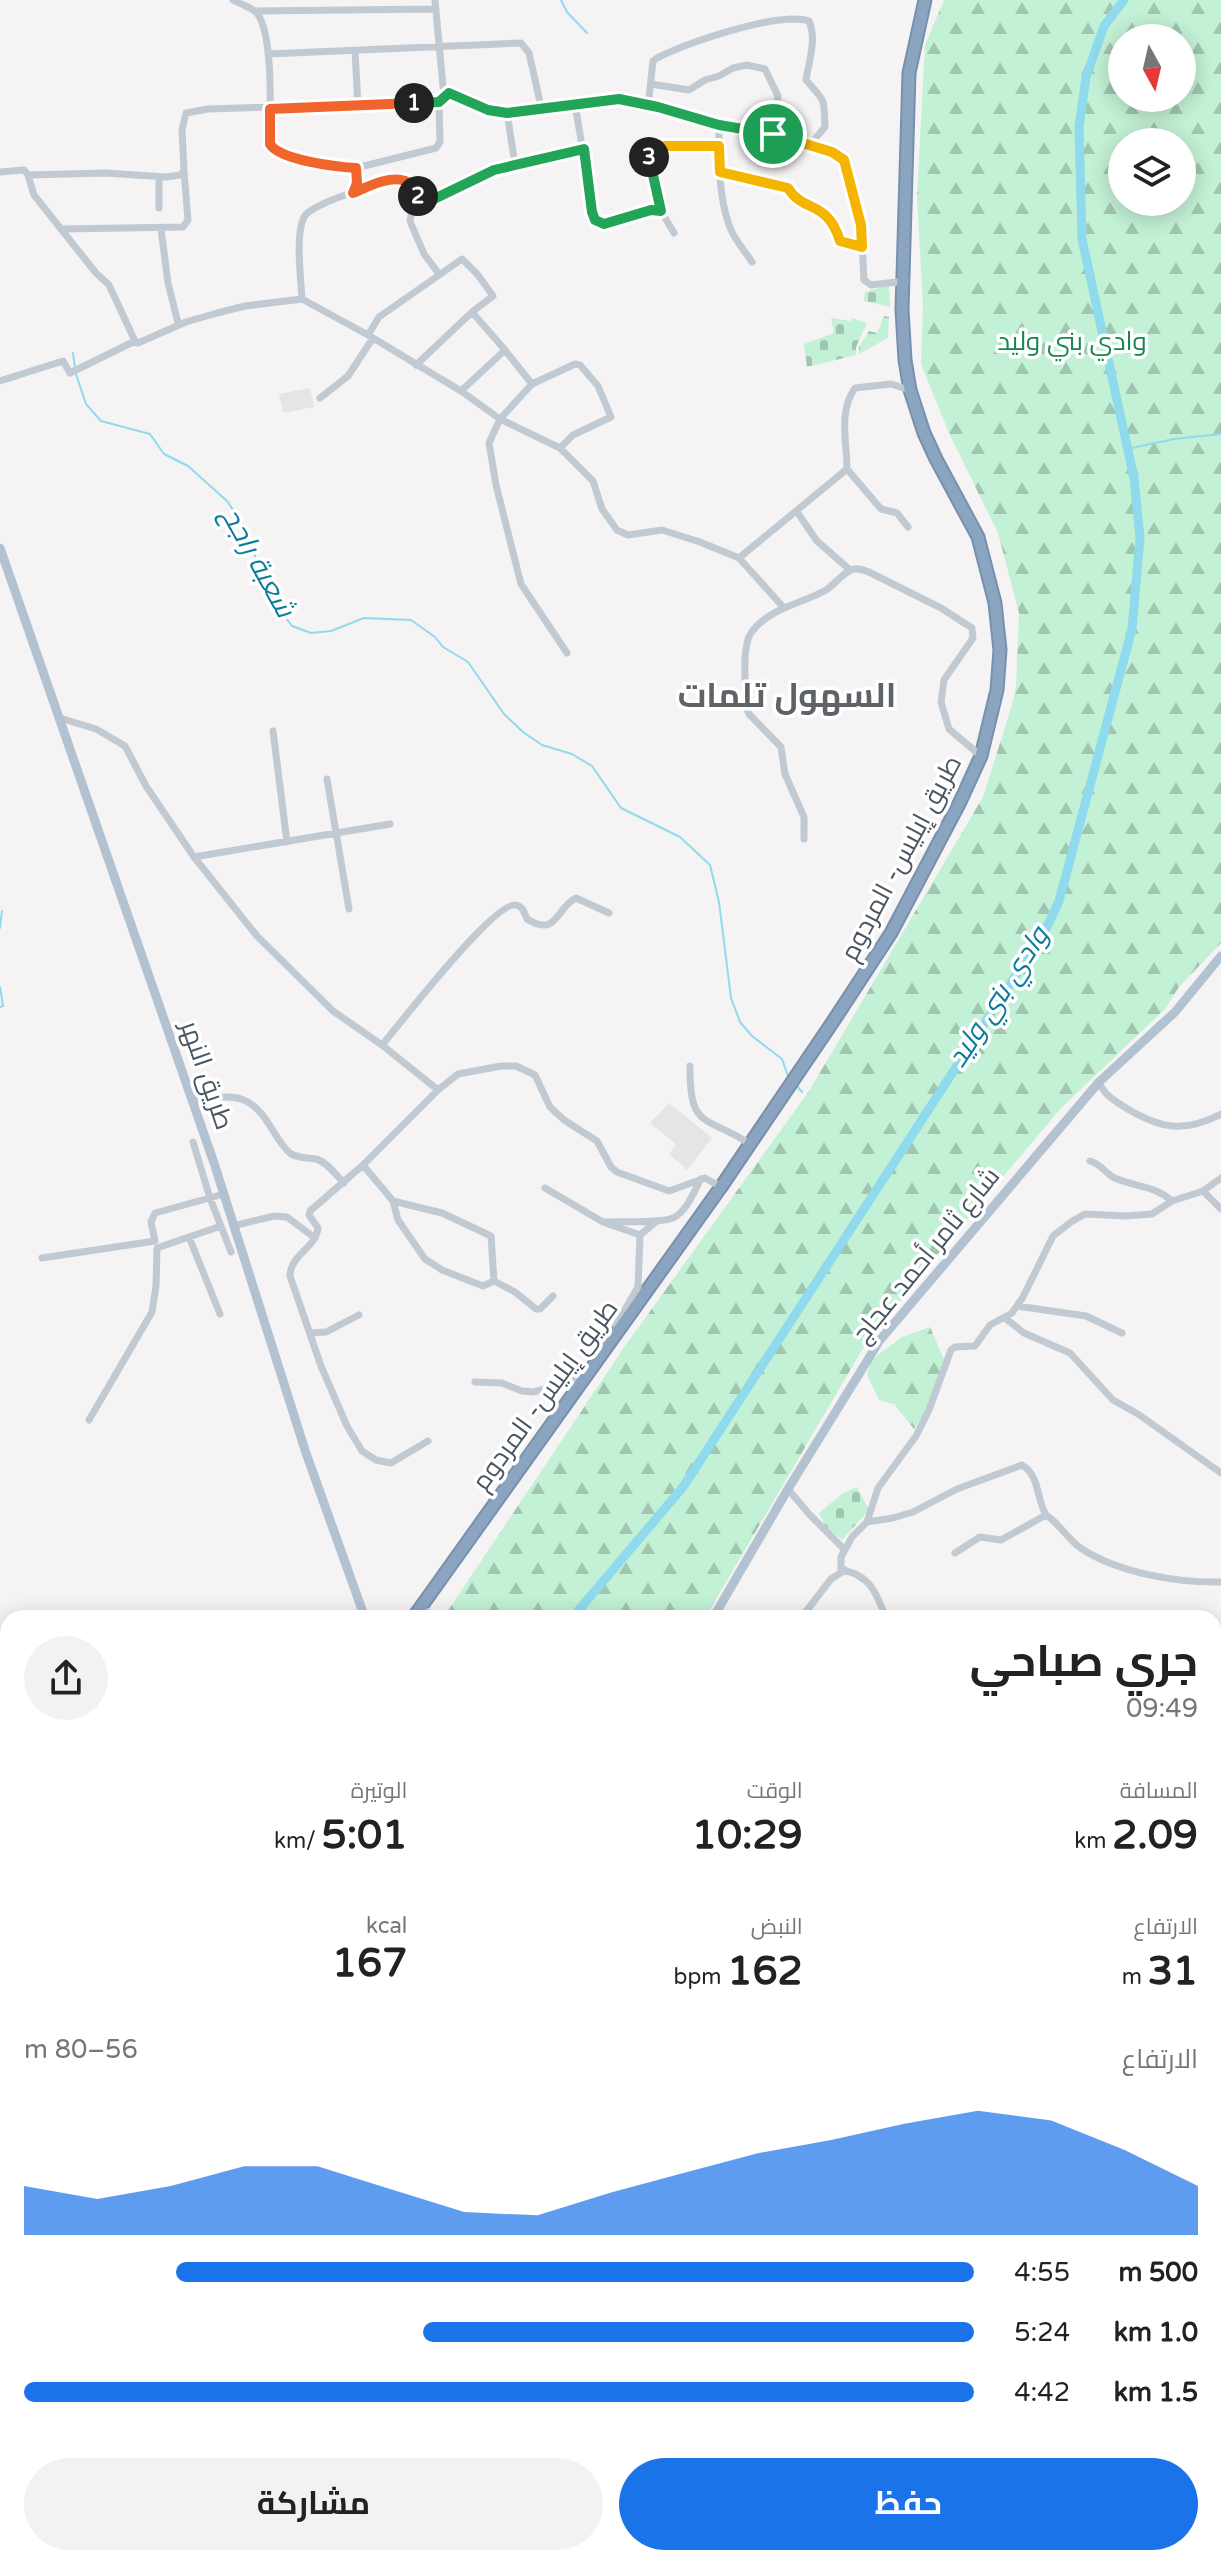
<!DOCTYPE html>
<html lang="ar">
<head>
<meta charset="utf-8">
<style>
	body { margin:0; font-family:"Varela Round",Cairo,sans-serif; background:#f2f2f2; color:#222; direction:rtl; height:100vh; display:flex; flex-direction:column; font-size:30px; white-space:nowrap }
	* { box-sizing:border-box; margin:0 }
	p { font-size:26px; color:#767676 }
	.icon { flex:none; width:44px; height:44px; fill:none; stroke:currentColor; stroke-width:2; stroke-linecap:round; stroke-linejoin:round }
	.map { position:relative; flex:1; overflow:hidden; direction:ltr }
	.panel { position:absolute; left:0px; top:1610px; width:1222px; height:956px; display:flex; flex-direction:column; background:#fff; border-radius:24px 24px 0 0; box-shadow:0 4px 20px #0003; direction:rtl }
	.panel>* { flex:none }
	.needle { width:52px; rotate:172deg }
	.controls { position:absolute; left:1108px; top:24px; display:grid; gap:16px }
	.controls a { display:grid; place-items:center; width:88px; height:88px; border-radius:50%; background:#fff; box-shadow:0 4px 20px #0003; font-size:40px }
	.pin { position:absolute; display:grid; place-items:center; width:68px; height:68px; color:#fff; margin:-34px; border:4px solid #fff; border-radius:50%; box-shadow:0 2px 8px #0007 }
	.km { position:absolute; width:40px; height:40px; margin:-20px; border-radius:50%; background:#222; color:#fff; font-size:22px; line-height:40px; text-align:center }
	.round { display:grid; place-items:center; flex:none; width:84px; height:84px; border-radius:42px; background:#f2f2f2 }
	.headline { display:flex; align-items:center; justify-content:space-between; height:136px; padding:0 24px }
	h1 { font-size:44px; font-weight:700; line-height:60px }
	.figures { display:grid; grid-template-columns:repeat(3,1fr); gap:12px; height:136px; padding:8px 24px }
	.figures div { display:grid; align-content:center }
	.figures b { font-size:40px; font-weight:700 }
	.figures small { font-size:22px; font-weight:400 }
	.figures p { font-size:22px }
	.chart { height:224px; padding:16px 24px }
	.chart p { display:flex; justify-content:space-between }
	.chart svg { width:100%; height:144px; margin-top:8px; fill:#1a73e8; opacity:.7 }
	.action { display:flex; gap:16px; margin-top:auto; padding:16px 24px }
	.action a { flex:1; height:92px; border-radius:48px; background:#1a73e8; color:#fff; font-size:32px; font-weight:700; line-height:92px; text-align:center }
	.action a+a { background:#f2f2f2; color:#222 }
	ul { padding:0 24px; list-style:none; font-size:26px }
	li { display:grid; grid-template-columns:128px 96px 1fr; align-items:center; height:60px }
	li i { height:20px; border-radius:10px; background:#1a73e8 }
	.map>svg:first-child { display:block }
	.education { fill:#e6e4e5 }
	.forest { fill:url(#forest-firs); fill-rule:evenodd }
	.cemetery { fill:url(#cemetery-stones) }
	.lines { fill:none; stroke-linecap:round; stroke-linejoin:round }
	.stream { stroke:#90daee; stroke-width:2 }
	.river { stroke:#90daee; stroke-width:9 }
	.highway-casing { stroke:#7690ad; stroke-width:15 }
	.minor { stroke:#c1cad2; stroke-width:7 }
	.major { stroke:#b3c2d1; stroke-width:9 }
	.highway { stroke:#8ba5c1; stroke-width:11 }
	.split-1-casing { stroke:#fff; stroke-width:16 }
	.split-2-casing { stroke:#fff; stroke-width:16 }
	.split-3-casing { stroke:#fff; stroke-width:16 }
	.split-4-casing { stroke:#fff; stroke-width:16 }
	.split-1 { stroke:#22a559; stroke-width:10 }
	.split-2 { stroke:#f0652b; stroke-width:10 }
	.split-3 { stroke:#22a559; stroke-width:10 }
	.split-4 { stroke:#f5b400; stroke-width:10 }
	.labels { text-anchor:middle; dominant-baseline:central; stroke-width:7; stroke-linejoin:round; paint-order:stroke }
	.park-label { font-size:26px; fill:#17864f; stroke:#fff }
	.street-label { font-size:26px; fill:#4a5661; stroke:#fff }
	.water-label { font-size:28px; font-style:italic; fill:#0c7c9b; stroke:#fff }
	.district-label { font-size:34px; font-weight:bold; fill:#5f6368; stroke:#fff }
</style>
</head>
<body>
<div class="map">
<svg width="1221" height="2566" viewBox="0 0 1221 2566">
	<defs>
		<pattern id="forest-firs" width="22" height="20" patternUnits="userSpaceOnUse" patternTransform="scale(2)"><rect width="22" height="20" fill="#c3f1d5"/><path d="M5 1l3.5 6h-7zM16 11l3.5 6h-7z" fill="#a0c6b0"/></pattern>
		<pattern id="cemetery-stones" width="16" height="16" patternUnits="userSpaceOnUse" patternTransform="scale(2)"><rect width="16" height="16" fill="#c3f1d5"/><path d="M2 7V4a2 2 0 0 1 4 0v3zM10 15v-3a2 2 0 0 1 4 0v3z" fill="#a0c6b0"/></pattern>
	</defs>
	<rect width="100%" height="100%" fill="#f5f3f3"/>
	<path class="education" d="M310,388l4,19 -31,6 -4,-19z
		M669,1103l43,35 -25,32 -18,-16 7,-10 -26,-21z"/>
	<path class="forest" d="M944,0h277v943l-42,44 -14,22 -103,98 -130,154 -70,89 -157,268h-262l182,-272 184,-255 174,-294 29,-92 4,-19 3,-73 -21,-80 -49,-100 -28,-69 2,-59 -6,-108 8,-152zM1122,38h60v60h-60zM1122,142h60v60h-60z
		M930,1327l15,35 -19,50 -12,17 -20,-25 -15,-4 -12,-25 4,-15 31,-23z
		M8,2042v255l-8,3v-253z"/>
	<path class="cemetery" d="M889,285l1,22 -26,-6 1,-9z
		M884,316l5,1 -1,21 -29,16v-7l10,-16 8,2z
		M831,318l20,3 1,-3 15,5 -11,24v8l-49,12 -3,-23 30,-11z
		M857,1487l12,23 -27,30 -17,-14 -6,-13 24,-20z"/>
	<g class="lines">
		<path class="stream" d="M561,0l6,12 20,21
			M73,353l2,15
			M76,374l10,30 15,17 49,13 14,20 24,12 39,35 17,25 13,35 11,18 9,27 15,20 19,7 20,-2 33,-13 47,2 24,17 8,10 25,15 36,52 19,18 19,13 30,9 20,12 29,42 59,29 30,28 9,37 12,96 9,24 12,14 30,23 6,17
			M1127,449l47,-10 47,-5
			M0,928l2,-17
			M0,987l3,19 -3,1
			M797,1086l5,6
			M0,1677l8,7"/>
		<path class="river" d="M572,1618l111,-131 363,-558 13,-28 73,-272 8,-91 -6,-60 -52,-239 -3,-112 7,-50 18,-51 20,-26
			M0,2138l8,-4
			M1214,2293l7,-10
			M906,2558l20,8
			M702,2566l10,-8
			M1068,2566l12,-8"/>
		<defs>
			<path id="highway" d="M413,1618l308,-431 113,-167 57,-87 69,-131 21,-46 16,-66 3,-40 -5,-47 -17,-66 -42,-78 -12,-26 -14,-43 -5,-30 -3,-50 7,-237 16,-73
				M0,2027l8,-6"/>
		</defs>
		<use href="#highway" class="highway-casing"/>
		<path class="minor" d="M233,0c7,4 17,7 23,12 18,19 14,104 14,132l10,10 54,13 22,1 80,-20 4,-6 -1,-40 10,-9
			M435,0l8,87c19,19 53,27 79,26l97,-14 39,8 61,18 54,9 66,22 7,9 15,60 3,55 7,5 34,-4
			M255,11l181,-2
			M355,51l3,55
			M268,54l253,-11 8,10 13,58
			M651,84l38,6 16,-10 14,-4 14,-8 14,-3 18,4 13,27 -5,38
			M575,105l20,115 9,4 47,-14 10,1 13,22
			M648,106l5,-45 4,-3c30,-15 121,-47 152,-37 8,18 0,40 -3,59 19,22 18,16 19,47l-16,19
			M507,113l8,51
			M719,125c0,32 -1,69 10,100 4,13 15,25 23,37
			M0,172l24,-2 4,5 77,-2 61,4 14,-2 4,-4 -2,-41 4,-17 22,-4 231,-7
			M720,172l66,15 8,10 32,17 10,11 4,16 22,6
			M28,175l6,20 62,78 13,12 26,56
			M353,193l4,-10 -1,-15
			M415,193l-5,28 14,33 15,20
			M159,208v-31
			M661,211l-12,-56 1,-8 69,-1
			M62,229l121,-2 5,-7 -4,-49
			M161,229l7,54 10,40
			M302,299c-1,-21 -7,-63 2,-82 7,-14 86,-39 104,-35 6,10 11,18 24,18l62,-30 90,-21
			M368,335l11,-18 83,-58 16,16 15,21 -21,16
			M505,350l27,34
			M416,365l56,-53 33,38 -44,41
			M0,381l63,-20 7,12 65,-32 3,2 48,-21 31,-9 28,-7 57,-7 66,36 93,56 39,28 60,29 33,33 9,28 15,21 11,5 34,-5 38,12 39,16 108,-89c0,-27 -9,-57 8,-81l36,-4 19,6
			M320,398l28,-22 25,-38
			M560,448l13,-13 38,-18 -13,-31 -18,-21 -5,-1 -43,20 -32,35 -11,24 7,42 25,99 46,69
			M847,469l34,40 16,4 11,14
			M797,512l20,29 33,29
			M739,558l45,50
			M60,718l36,11 29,17 21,40 48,71 63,79 76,75 49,34 56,45
			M273,731l14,111
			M327,779l22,130
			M804,839v-22l-19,-43 -4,-27 -32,-33 -3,-6c0,-17 -5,-61 5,-75 17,-25 51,-29 75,-43 9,-6 16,-16 25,-20 6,-3 12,0 18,2l72,36 31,20 1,10 -29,42 -3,22 8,27 32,27
			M194,857l196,-33
			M382,1045c18,-21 113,-145 134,-140 7,1 9,9 11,14 31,19 29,-12 49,-21l33,15
			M690,1066c-1,65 17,49 60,78
			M1099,1082c5,13 15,18 27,26 35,21 58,25 95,6
			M192,1100c41,-4 57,-10 80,29 5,8 11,19 19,25 8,4 16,4 25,5 11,3 20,16 28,24
			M193,1142l17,56 21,54
			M1090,1161c13,4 16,14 27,18 20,8 38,7 55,22
			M363,1165l-53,46 -1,4 9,13c-2,20 -28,27 -28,48l31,90 26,60 15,25 14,9 15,3 37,-22
			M545,1188l58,34 37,13
			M1203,1191l18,18
			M393,1201l49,12 49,23 3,45 -11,5 -41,-16 -17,-11 -27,-39 -5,-19 -30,-36 75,-75 20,-16 43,-8h15l19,9 15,32 14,13 33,21 14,26 6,5 52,19 36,-13 16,9
			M603,1222c17,-1 60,2 72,-5 13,-8 19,-26 26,-38
			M233,1226l41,-10 13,1 28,21
			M189,1237l31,77
			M42,1258l113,-17 -4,-19 4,-9 69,-19
			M494,1281l21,11 21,17h4l13,-13
			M1017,1306l69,10 36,17
			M1005,1318l19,15 46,20 43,47 25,14 83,59
			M616,1325l22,-38 2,-52 17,-14
			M311,1333l15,-1 33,-17
			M475,1382l27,1 20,8 11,1 36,-9 14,-12
			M89,1420l63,-108 4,-26 1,-38 64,-22
			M788,1489l21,25 36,36
			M867,1522l26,-4 20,-6 44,-23 65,-24c18,11 14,33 24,50 14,9 22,25 36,34 37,24 96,34 139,33
			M955,1553l25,-16 21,3 45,-25
			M421,1607l14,11
			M801,1618l30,-39 14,-9
			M886,1618c-9,-24 -16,-44 -45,-48v-13l11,-20 15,-15 11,-34 38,-52 13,-26 22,-60 4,-3 20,-1 15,-21 22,-12 11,-16 30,-61 18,-14 14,-8 40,2 27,-2 20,-13 31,-10 18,-13
			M1214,1763l7,-11
			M0,1882l8,8
			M0,2371l8,-2
			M0,2437l8,9
			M8,2471c-5,17 -8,31 0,46
			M32,2558l4,8
			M210,2558l1,8
			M364,2566l9,-8"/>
		<path class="major" d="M0,548l214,615 92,290 59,165
			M713,1618l75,-129 92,-149 219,-258 76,-70 46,-56
			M0,2314l8,-4
			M495,2558l1,8"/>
		<use href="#highway" class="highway"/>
	</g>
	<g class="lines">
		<defs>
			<path id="split-1" d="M414,103l25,-1 10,-9 39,17 19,3 112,-14 39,8 61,18 54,9"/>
			<path id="split-2" d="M414,103l-144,6v35c9,16 67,23 86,24l1,15 -4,10c14,-6 37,-18 52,-12 5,2 9,11 13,15"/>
			<path id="split-3" d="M418,196l14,4 62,-30 90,-21 8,63 3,8 9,4 47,-14 10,1 -12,-54"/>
			<path id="split-4" d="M649,157l-1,-7 5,-4h66l1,26 68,16c15,25 39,11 52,53l22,6 -1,-22 -17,-65 -12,-8 -59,-18"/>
		</defs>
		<use href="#split-1" class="split-1-casing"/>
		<use href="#split-2" class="split-2-casing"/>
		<use href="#split-3" class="split-3-casing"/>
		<use href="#split-4" class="split-4-casing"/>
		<use href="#split-1" class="split-1"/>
		<use href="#split-2" class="split-2"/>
		<use href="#split-3" class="split-3"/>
		<use href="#split-4" class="split-4"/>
	</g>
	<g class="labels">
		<g class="park-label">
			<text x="1072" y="341">وادي بني وليد</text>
		</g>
		<g class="street-label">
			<text transform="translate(901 858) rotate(-62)">طريق إيليس- المردوم</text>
			<text transform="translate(207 1075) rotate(71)">طريق النهر</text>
			<text transform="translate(926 1255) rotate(-51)">شارع ثامر أحمد عجاج</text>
			<text transform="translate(545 1395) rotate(-54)">طريق إيليس- المردوم</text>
		</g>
		<g class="water-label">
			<text transform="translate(258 562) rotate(61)">شعبة راجح</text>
			<text transform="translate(998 997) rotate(-57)">وادي بني وليد</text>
		</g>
		<g class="district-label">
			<text x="787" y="696">السهول تلمات</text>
		</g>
	</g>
</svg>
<div class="controls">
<a><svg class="needle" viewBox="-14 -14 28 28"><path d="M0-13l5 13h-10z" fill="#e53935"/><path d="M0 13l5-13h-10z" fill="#767676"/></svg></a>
<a><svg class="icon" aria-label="layers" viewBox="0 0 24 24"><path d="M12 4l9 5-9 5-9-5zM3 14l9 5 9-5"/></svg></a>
</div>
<div class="pin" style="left:773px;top:134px;background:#1e9e55"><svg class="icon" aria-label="arrive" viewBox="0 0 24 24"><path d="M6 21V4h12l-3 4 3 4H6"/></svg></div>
<b class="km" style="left:414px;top:103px">1</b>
<b class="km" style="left:418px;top:196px">2</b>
<b class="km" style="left:649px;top:157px">3</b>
<section class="panel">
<div class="headline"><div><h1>جري صباحي</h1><p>09:49</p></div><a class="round"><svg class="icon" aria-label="share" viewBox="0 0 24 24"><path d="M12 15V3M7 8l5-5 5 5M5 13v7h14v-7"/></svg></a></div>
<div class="figures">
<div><p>المسافة</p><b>2.09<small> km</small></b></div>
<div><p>الوقت</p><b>10:29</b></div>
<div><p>الوتيرة</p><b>5:01<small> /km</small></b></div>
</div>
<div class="figures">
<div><p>الارتفاع</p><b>31<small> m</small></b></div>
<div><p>النبض</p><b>162<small> bpm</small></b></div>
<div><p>kcal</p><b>167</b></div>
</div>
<div class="chart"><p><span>الارتفاع</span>56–80 m</p>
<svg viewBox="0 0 160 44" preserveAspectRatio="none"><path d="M0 44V29L10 33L20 29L30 23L40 23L50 30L60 37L70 38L80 31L90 25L100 19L110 15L120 10L130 6L140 9L150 18L160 29V44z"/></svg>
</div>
<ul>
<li><b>500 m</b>4:55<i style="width:84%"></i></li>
<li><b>1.0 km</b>5:24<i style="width:58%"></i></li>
<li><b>1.5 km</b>4:42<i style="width:100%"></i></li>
</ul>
<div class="action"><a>حفظ</a><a>مشاركة</a></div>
</section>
</div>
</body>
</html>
